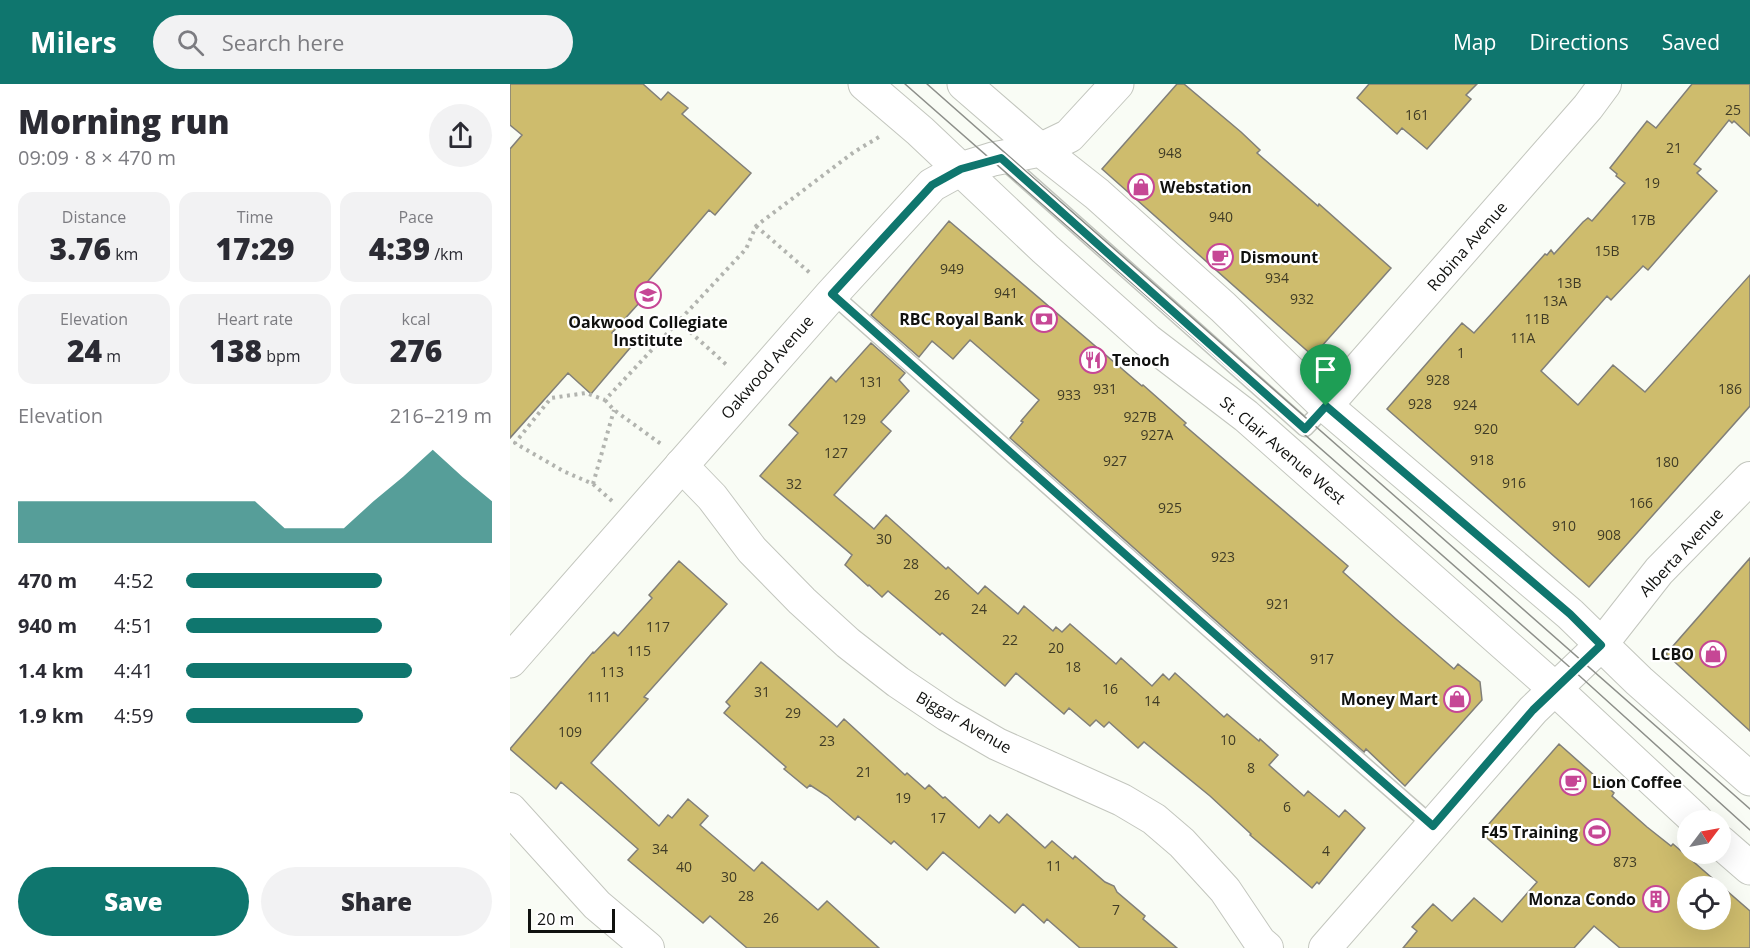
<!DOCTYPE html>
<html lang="en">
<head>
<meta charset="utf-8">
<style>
	body { margin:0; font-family:"Open Sans",sans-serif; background:#f2f2f3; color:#2b2b33; height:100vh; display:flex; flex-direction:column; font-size:22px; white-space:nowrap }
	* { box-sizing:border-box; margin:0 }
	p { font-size:20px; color:#7c7c81 }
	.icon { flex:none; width:33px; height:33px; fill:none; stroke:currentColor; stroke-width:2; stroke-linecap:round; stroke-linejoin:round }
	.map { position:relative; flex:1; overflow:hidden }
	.side { display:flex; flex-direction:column; background:#fff; width:510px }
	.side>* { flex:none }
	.needle { width:39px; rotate:58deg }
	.buttons { position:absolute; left:1167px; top:726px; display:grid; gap:12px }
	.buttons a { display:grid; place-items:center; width:54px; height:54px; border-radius:50%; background:#fff; box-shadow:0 6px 24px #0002; font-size:30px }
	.scale { position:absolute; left:18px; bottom:15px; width:87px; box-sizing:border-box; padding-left:6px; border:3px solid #10110f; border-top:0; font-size:16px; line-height:21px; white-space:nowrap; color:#10110f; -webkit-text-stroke:4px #fff; paint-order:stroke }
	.pin { position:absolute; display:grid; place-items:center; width:51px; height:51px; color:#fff; margin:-62px -26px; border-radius:50% 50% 50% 0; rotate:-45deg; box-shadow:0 0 6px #0007 }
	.pin .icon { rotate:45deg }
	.round { display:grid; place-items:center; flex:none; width:63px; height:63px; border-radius:32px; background:#f2f2f3 }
	.head { display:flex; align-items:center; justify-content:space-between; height:102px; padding:0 18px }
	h1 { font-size:33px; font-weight:800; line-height:45px }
	.metrics { display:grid; grid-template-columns:repeat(3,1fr); gap:9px; height:102px; padding:6px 18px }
	.metrics div { display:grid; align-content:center; border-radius:15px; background:#f2f2f3; text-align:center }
	.metrics b { font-size:30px; font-weight:800 }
	.metrics small { font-size:16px; font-weight:400 }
	.metrics p { font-size:16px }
	.chart { height:168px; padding:12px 18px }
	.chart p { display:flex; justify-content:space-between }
	.chart svg { width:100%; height:108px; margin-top:6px; fill:#0f766e; opacity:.7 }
	.action { display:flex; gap:12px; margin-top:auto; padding:12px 18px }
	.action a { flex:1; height:69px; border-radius:36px; background:#0f766e; color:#fff; font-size:24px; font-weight:800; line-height:69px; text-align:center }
	.action a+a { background:#f2f2f3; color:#2b2b33 }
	ul { padding:0 18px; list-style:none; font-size:20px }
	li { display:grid; grid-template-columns:96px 72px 1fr; align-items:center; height:45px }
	li i { height:15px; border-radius:8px; background:#0f766e }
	header { display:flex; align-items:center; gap:36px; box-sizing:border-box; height:84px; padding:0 30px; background:#0f766e; color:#fff }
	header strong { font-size:28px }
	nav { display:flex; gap:33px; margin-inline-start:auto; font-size:21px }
	.search { width:420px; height:54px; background:#f2f2f3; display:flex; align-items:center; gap:15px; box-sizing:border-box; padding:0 21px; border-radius:33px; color:#7c7c81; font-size:22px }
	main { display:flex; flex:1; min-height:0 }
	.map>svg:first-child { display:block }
	.building { fill:#cebc6d; stroke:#817f78; stroke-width:1.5; fill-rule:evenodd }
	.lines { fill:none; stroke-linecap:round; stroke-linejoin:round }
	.lane-casing { stroke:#c3c6be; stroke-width:19 }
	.street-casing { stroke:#c3c6be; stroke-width:34 }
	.secondary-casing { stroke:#c3c6be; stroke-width:35 }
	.path { stroke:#b2b4af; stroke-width:4; stroke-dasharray:3 4.5; stroke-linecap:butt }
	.lane { stroke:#fff; stroke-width:16 }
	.street { stroke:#fff; stroke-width:32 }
	.secondary { stroke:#fff; stroke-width:33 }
	.tram { stroke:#8d8f8a; stroke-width:1.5 }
	.route-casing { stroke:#fff; stroke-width:12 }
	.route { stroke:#0f766e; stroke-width:8 }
	.labels { text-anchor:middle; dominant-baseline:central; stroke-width:4.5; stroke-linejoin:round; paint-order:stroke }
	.number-label { font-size:14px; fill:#403c26 }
	.poi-label { font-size:16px; font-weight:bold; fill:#10110f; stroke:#fff; text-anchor:end }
	.street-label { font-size:16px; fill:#10110f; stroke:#fff }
</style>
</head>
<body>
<header>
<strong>Milers</strong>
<div class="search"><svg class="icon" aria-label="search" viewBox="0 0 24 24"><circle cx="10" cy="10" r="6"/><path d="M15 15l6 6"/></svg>Search here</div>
<nav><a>Map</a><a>Directions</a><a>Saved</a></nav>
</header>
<main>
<section class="side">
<div class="head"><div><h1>Morning run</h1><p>09:09 · 8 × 470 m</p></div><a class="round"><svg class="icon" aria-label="share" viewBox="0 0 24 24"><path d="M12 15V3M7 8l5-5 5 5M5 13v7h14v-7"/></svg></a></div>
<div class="metrics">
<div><p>Distance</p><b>3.76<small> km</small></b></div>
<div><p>Time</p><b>17:29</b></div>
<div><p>Pace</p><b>4:39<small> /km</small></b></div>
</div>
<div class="metrics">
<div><p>Elevation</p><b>24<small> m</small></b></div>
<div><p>Heart rate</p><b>138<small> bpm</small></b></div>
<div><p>kcal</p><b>276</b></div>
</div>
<div class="chart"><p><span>Elevation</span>216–219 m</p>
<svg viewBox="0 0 160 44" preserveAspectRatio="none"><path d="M0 44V27L10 27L20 27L30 27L40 27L50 27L60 27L70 27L80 27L90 38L100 38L110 38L120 27L130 17L140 6L150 17L160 27V44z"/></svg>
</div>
<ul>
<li><b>470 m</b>4:52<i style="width:64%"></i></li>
<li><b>940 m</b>4:51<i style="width:64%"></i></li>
<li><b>1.4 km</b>4:41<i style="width:74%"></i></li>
<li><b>1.9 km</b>4:59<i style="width:58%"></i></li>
</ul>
<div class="action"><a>Save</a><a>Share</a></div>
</section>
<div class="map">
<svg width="1240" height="864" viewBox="0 0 1240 864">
	<rect width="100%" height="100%" fill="#f9fcf5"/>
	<path class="building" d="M0,0h133l18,16 7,-8 20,16 -6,6 69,59 -36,42 -6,-5 -66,77 6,5 -37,41 18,15 -39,46 -23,-21 -58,65v-289l12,-14 -12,-10z
		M667,0h7l57,48 19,18 -3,3 61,53 1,-2 72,64 -78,88 -211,-187z
		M859,0h108l-11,11 5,4 -44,50 -25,-21 -5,6 -40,-36z
		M1182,0h58v52l-16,-15 -2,2 -3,-3 -35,44 7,5 -4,4 20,18 -69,79 -5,-4 -32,34 -4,-4 -66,75 37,34 35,-40 32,27 105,-117v131l-161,181 -202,-178 75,-86 12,10 71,-79 2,1 4,-5 3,4 29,-32 5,-4 4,3 33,-38 -9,-7 1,-2 -7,-6 37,-47 9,7z
		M439,137l193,165 1,-1 43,38 -2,2 164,141 -5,6 53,47 58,50 4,-5 22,18 2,18 -77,86 -39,-37 -2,3 -354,-314 13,-16 -2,-1 18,-21 -69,-60 -17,19 -21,-18 -13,16 -48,-42z
		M361,259l34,30 -6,7 10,11 -28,31 10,9 -57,64 40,34 12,-14 60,54 2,-2 30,27 7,-8 33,28 6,-8 29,25 3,-4 6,5 8,-8 46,40 5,-6 31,28 11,-12 6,6 6,-7 49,44 3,-3 32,27 1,-2 18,16 -9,10 35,31 4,-5 31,26 6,-7 20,18 -46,56 -2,-2 -5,6 -62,-53 1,-1 -41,-38 -66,-54 -6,6 -29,-26 -5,5 -8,-7 -6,6 -21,-18 -5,6 -48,-41 -11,13 -63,-53 -2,2 -52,-44 -6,6 -13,-12 -1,1 -23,-21 7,-10 -92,-79 38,-43 -9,-8 42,-48 5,5z
		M1240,474v173l-84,-77z
		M169,477l48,43 -83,93 4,2 -57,64 68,63 9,-11 4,3 16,-19 20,17 -8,9 54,46 8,-9 56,48 9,-9 52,47h-132l-37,-32 -7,7 -75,-63 10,-11 -77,-67 -5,7 -46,-40 83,-97 1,1 20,-21 4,4 34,-38 -3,-3z
		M251,578l76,65 7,-8 61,56 2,-2 18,16 4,-4 14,13 2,-1 34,31 11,-13 9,8 8,-9 38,34 7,-7 21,18 2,-3 30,26 9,4 3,6 28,24 -2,3 34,29h-97l-33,-29 -3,4 -21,-19 -8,9 -72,-61 -16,18 -33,-29 -3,3 -33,-28 -3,4 -28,-24 -17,-11 -3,3 -23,-19 2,-2 -62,-54 6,-7 -4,-4z
		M1049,660l55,49 -2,3 35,31 24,19 2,-2 77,67v37h-130l-26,-22 -20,22h-171l14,-17 -5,-4 21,-23 19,17 22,-23 28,24 35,-40 -56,-49zM1178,802h32v34h-32z"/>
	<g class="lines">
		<defs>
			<path id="lane" d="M491,74l304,270 21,-22
				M322,210l438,389 163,143"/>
			<path id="street" d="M816,322l262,-299 17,-23
				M171,381l31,32 40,53 50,51 46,42 50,39 49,33 50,29 125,56 32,19 28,24 43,47 35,52 7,6
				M0,725l87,96 51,43
				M815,864l208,-238 68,-65 58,-74 91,-93"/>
			<path id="secondary" d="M355,0l55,47 125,118 103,92 98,75 308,272 142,132
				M454,0l67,58 66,52 126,113 97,94 250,213 69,67 111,98
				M0,577l322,-367 100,-109 29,-16 32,-10 47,-9 29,-14 48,-52
				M1210,758l30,26"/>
		</defs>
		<use href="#lane" class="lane-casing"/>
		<use href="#street" class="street-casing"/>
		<use href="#secondary" class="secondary-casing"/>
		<path class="path" d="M246,142l54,47
			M169,238l50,45
			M95,316l9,10 47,34
			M83,400l21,-74
			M102,417l-19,-17 -30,-13 -48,-28 36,-45 35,-5 19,7 141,-151 10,-23 98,-74 25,-15"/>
		<use href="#lane" class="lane"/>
		<use href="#street" class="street"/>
		<use href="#secondary" class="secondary"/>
		<path class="tram" d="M395,0l668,586 177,160
			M417,0l823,725"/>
	</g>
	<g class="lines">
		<defs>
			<path id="route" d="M491,74l304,271 21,-23 244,208 31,31 -68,65 -100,116 -163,-143 -438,-389 100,-109 29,-16z"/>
		</defs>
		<use href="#route" class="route-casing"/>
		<use href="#route" class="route"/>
	</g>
	<defs>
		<symbol id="shop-ring" viewBox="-11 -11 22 22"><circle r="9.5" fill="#fff" stroke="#c64795" stroke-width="1.5"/><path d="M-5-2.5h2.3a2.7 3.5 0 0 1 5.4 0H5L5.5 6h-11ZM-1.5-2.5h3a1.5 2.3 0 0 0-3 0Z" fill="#c64795"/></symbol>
		<symbol id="cafe-ring" viewBox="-11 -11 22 22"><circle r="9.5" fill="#fff" stroke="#c64795" stroke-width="1.5"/><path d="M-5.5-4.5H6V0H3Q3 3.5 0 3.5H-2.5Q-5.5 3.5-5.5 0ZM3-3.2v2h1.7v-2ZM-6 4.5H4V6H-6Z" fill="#c64795"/></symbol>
		<symbol id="school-ring" viewBox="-11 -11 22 22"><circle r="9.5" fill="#fff" stroke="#c64795" stroke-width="1.5"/><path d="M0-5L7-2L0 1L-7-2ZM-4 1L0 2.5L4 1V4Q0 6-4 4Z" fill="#c64795"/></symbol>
		<symbol id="bank-ring" viewBox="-11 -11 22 22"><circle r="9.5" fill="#fff" stroke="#c64795" stroke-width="1.5"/><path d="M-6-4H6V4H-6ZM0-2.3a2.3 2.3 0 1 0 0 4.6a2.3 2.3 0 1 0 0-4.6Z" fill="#c64795"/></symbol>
		<symbol id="restaurant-ring" viewBox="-11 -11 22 22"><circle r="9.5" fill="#fff" stroke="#c64795" stroke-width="1.5"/><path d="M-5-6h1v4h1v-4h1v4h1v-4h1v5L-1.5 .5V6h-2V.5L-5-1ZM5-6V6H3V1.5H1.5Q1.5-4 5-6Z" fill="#c64795"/></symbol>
		<symbol id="stadium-ring" viewBox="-11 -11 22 22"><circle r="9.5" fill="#fff" stroke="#c64795" stroke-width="1.5"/><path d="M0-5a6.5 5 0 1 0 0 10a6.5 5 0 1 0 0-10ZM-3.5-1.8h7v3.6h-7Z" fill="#c64795"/></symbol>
		<symbol id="building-ring" viewBox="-11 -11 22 22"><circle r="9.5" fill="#fff" stroke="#c64795" stroke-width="1.5"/><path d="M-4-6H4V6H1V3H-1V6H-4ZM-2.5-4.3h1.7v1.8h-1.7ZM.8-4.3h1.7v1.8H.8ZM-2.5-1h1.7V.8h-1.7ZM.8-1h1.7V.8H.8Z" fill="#c64795"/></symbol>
	</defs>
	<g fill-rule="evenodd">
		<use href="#shop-ring" x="616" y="88" width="30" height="30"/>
		<use href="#cafe-ring" x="695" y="158" width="30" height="30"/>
		<use href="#school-ring" x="123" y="196" width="30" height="30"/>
		<use href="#bank-ring" x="519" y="220" width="30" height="30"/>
		<use href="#restaurant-ring" x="568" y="261" width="30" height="30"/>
		<use href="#shop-ring" x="1188" y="555" width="30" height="30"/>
		<use href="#shop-ring" x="932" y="600" width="30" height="30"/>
		<use href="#cafe-ring" x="1048" y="683" width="30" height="30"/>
		<use href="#stadium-ring" x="1072" y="733" width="30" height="30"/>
		<use href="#building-ring" x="1131" y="800" width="30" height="30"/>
	</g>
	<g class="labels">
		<g class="number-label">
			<text x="1223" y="25">25</text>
			<text x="907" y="30">161</text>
			<text x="1164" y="63">21</text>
			<text x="660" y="68">948</text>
			<text x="1142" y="98">19</text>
			<text x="711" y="132">940</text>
			<text x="1133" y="135">17B</text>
			<text x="1097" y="166">15B</text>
			<text x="442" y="184">949</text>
			<text x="767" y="193">934</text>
			<text x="1059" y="198">13B</text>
			<text x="496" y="208">941</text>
			<text x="792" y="214">932</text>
			<text x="1045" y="216">13A</text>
			<text x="1027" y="234">11B</text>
			<text x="1013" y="253">11A</text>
			<text x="951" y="268">1</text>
			<text x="928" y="295">928</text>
			<text x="361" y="297">131</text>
			<text x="595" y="304">931</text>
			<text x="1220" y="304">186</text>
			<text x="559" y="310">933</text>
			<text x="910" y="319">928</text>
			<text x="955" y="320">924</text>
			<text x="630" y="332">927B</text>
			<text x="344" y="334">129</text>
			<text x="976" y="344">920</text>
			<text x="647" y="350">927A</text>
			<text x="326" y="368">127</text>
			<text x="972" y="375">918</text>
			<text x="605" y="376">927</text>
			<text x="1157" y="377">180</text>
			<text x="1004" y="398">916</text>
			<text x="284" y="399">32</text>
			<text x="1131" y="418">166</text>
			<text x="660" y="423">925</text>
			<text x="1054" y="441">910</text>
			<text x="1099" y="450">908</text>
			<text x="374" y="454">30</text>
			<text x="713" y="472">923</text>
			<text x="401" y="479">28</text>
			<text x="432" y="510">26</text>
			<text x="768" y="519">921</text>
			<text x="469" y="524">24</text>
			<text x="148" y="542">117</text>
			<text x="500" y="555">22</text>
			<text x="546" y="563">20</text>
			<text x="129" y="566">115</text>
			<text x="812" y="574">917</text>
			<text x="563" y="582">18</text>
			<text x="102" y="587">113</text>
			<text x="600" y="604">16</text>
			<text x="252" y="607">31</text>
			<text x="89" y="612">111</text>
			<text x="642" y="616">14</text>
			<text x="283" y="628">29</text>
			<text x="60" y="647">109</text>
			<text x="718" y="655">10</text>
			<text x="317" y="656">23</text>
			<text x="741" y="683">8</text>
			<text x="354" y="687">21</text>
			<text x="393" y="713">19</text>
			<text x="777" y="722">6</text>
			<text x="428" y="733">17</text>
			<text x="150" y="764">34</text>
			<text x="816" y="766">4</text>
			<text x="1115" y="777">873</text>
			<text x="544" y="781">11</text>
			<text x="174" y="782">40</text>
			<text x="219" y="792">30</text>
			<text x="236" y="811">28</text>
			<text x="606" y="825">7</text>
			<text x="261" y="833">26</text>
		</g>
		<g class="poi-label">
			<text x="650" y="103" text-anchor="start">Webstation</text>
			<text x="730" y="173" text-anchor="start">Dismount</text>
			<text x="514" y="235">RBC Royal Bank</text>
			<text x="138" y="238" text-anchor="middle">Oakwood Collegiate<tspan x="138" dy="18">Institute</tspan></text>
			<text x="602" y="276" text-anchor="start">Tenoch</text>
			<text x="1184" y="570">LCBO</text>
			<text x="928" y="615">Money Mart</text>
			<text x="1082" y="698" text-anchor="start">Lion Coffee</text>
			<text x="1068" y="748">F45 Training</text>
			<text x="1126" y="815">Monza Condo</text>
		</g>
		<g class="street-label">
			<text transform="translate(957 162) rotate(-49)">Robina Avenue</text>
			<text transform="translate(257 283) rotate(-49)">Oakwood Avenue</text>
			<text transform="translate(773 366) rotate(40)">St. Clair Avenue West</text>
			<text transform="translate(1171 468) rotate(-47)">Alberta Avenue</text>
			<text transform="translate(454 638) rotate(30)">Biggar Avenue</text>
		</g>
	</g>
</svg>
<div class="buttons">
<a><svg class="needle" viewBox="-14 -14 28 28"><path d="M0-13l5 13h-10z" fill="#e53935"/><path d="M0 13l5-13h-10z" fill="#7c7c81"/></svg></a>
<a><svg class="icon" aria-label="locate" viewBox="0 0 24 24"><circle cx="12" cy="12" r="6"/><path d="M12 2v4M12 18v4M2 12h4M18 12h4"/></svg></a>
</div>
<div class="scale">20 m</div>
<div class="pin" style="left:816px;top:322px;background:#1e9e55"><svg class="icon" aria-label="arrive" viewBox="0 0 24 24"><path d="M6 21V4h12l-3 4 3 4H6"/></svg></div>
</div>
</main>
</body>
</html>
